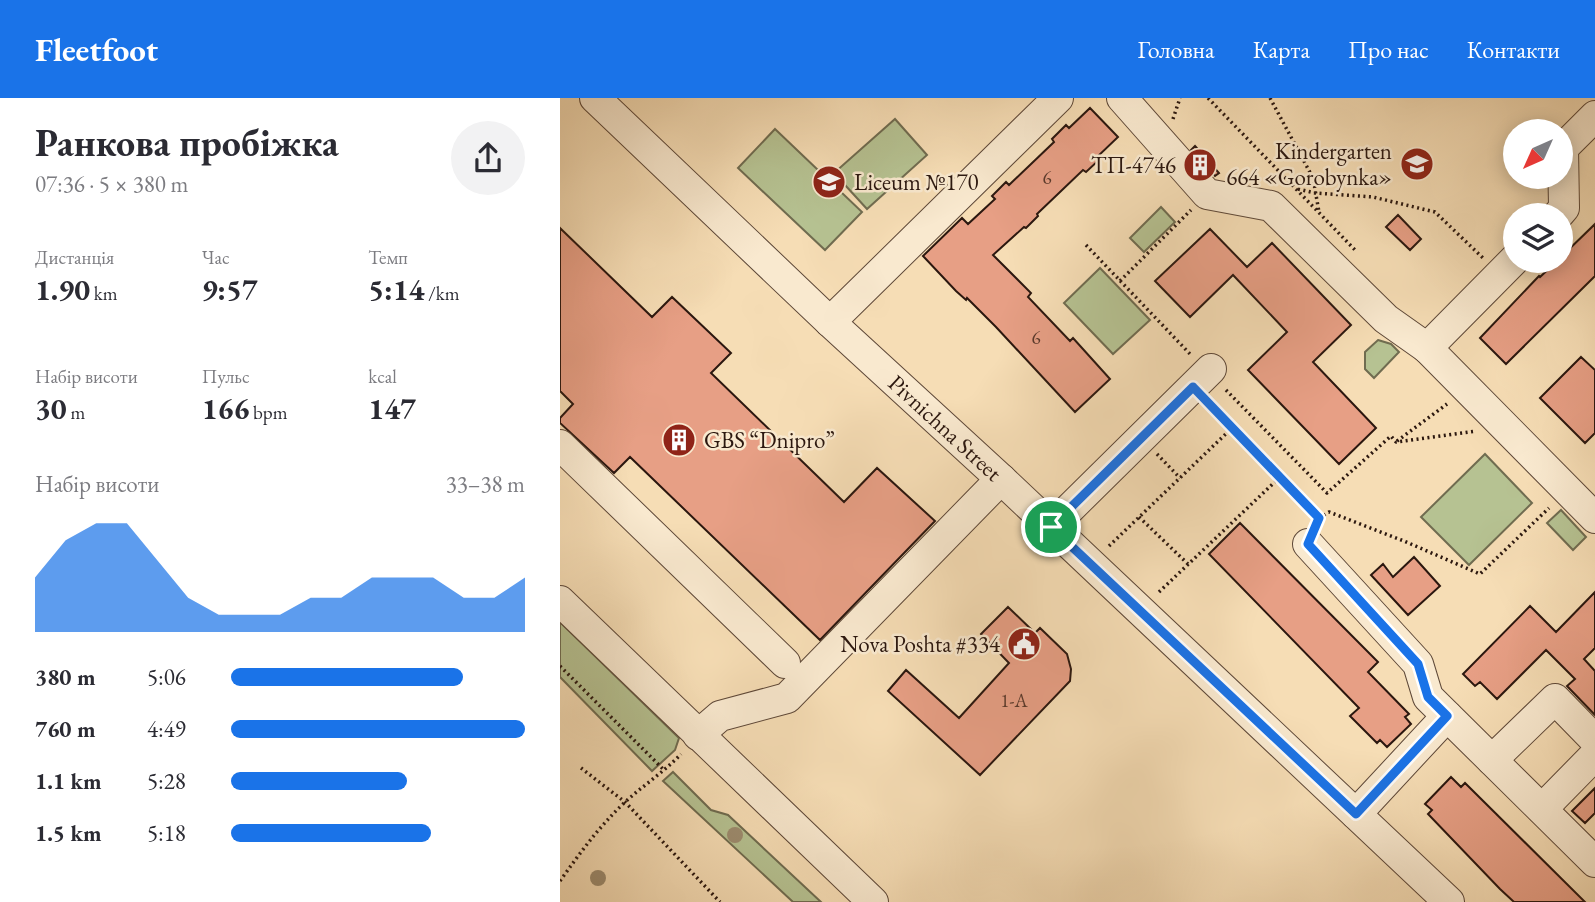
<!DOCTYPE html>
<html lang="uk">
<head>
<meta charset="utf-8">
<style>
	body { margin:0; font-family:"EB Garamond",serif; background:#f2f2f3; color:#2b2b33; height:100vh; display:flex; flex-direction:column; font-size:26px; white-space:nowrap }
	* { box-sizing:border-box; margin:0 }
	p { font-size:23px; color:#7c7c81 }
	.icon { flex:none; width:38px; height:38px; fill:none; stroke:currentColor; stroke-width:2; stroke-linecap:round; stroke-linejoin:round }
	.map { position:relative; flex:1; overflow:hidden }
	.side { display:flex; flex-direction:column; background:#fff; width:560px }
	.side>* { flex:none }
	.needle { width:46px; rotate:225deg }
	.buttons { position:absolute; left:943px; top:21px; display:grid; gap:14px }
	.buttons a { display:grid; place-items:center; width:70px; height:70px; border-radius:50%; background:#fff; box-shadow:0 4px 18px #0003; font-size:35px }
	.pin { position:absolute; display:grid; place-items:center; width:60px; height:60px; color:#fff; margin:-30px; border:4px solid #fff; border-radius:50%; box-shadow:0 2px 7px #0007 }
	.round { display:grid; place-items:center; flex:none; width:74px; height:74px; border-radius:37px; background:#f2f2f3 }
	.headline { display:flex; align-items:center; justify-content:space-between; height:119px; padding:0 35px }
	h1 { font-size:38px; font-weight:700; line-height:52px }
	.stats { display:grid; grid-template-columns:repeat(3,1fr); gap:10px; height:119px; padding:7px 35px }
	.stats div { display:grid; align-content:center }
	.stats b { font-size:30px; font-weight:700 }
	.stats small { font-size:19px; font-weight:400 }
	.stats p { font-size:19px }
	.chart { height:196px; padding:14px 35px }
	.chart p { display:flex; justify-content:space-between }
	.chart svg { width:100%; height:126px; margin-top:7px; fill:#1a73e8; opacity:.7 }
	ul { padding:0 35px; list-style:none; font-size:23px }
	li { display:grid; grid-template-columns:112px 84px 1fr; align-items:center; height:52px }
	li i { height:18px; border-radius:9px; background:#1a73e8 }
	header { display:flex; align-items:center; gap:42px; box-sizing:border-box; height:98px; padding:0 35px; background:#1a73e8; color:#fff }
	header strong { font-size:33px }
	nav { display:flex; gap:38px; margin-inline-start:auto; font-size:24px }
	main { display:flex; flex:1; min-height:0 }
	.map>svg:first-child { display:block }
	.green { fill:#b6c292; stroke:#706c50; stroke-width:2 }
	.building { fill:#e79f85; stroke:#2b170f; stroke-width:2 }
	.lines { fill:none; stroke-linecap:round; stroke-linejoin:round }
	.minor-casing { stroke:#5e4838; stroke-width:32 }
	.path { stroke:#2b170f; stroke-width:3.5; stroke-dasharray:2 3.5; stroke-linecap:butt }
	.minor { stroke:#f9e9cf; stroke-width:30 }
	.tree { fill:#9d8c6f }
	.route-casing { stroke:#fff; stroke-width:14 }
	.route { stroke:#1a73e8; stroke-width:9 }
	.labels { text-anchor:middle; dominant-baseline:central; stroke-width:5; stroke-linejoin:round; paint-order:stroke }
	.number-label { font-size:19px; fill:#5a392c }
	.poi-label { font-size:23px; fill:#2b170f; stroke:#f9e9cf; text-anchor:end }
	.street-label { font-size:23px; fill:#2b170f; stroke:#f9e9cf }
</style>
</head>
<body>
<header>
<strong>Fleetfoot</strong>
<nav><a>Головна</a><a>Карта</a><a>Про нас</a><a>Контакти</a></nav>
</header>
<main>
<section class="side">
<div class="headline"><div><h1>Ранкова пробіжка</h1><p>07:36 · 5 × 380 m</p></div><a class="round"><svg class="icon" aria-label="share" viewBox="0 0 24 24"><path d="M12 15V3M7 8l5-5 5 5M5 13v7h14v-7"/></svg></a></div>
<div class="stats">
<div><p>Дистанція</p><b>1.90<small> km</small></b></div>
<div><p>Час</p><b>9:57</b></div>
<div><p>Темп</p><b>5:14<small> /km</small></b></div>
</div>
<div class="stats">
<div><p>Набір висоти</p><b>30<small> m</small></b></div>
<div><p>Пульс</p><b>166<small> bpm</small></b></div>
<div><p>kcal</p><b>147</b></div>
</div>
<div class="chart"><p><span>Набір висоти</span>33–38 m</p>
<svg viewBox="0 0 160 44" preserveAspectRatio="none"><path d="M0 44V25L10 12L20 6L30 6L40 19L50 32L60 38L70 38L80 38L90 32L100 32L110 25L120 25L130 25L140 32L150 32L160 25V44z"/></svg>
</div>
<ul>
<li><b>380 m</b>5:06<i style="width:79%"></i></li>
<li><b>760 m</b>4:49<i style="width:100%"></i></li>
<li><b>1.1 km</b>5:28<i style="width:60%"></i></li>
<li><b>1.5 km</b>5:18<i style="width:68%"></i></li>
</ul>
</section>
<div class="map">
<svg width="1035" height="804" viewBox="0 0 1035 804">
	<rect width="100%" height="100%" fill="#f6ddb5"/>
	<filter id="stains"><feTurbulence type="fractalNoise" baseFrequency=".00286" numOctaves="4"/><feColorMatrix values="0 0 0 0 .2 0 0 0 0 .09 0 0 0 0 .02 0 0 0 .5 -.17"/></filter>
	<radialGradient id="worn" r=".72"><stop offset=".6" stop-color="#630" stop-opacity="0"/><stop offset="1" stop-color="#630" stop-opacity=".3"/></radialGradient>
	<path class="green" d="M335,21l32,36 -60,54 -33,-36z
		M215,31l87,83 -37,38 -87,-82z
		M601,109l14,15 -31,30 -14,-14z
		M540,170l50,52 -37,34 -49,-51z
		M818,242l13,4 8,8 -25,26 -9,-9v-17z
		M925,356l47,49 -63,62 -48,-48z
		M1001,412l25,27 -13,13 -26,-27z
		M0,524l119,116 -4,12 -23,21 -92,-94z
		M113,674l38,38 17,5 93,87h-28l-130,-121z"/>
	<path class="building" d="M530,10l28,29 -21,20 3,2 -14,13 -3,-2 -46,44 1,2 -12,12 -2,-1 -31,28 38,38 -3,4 42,44 3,-3 37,41 -35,33 -79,-85 -29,-29 -1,2 -10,-9 -33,-35 39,-38 6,6 27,-25 -3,-3 14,-14 3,3 45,-43 -2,-3 14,-14 3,3z
		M635,48l24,27 -4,3 -24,-26z
		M838,117l23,24 -11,11 -24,-23z
		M1035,126v52l-89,88 -26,-26 59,-62 1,1 17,-16h4v-4z
		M0,130l92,89 20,-20 59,56 -20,20 133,129 33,-34 58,53 -115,119 -190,-183 -16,16 -54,-50v-5l13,-14 -13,-13z
		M650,131l37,38 25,-24 79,82 -38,37 63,66 -37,36 -91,-94 39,-38 -54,-57 -43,42 -35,-36z
		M1021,259l14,13v63l-10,10 -45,-45z
		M680,425l138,139 -10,10 41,42 -4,3 6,7 -24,23 -7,-7 -3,3 -27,-27 9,-8 -150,-154z
		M854,459l26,29 -32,29 -37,-40 12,-11 10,13z
		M1035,494v56l-11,11 11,12v44l-28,-29 8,-7 -29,-29 -49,49 -17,-17 -5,4 -12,-12 67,-68 26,26z
		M448,509l27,26 5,-5 27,26 4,15 -1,12 -90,94 -92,-84 18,-21 53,48 50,-55 -28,-29z
		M891,679l10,10 4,-4 120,119h-71l-14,-13 -72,-75 4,-4 -7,-6z
		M1035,690v25l-10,10 -13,-12z"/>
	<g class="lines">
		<defs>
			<g id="minor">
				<path id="s1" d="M35,0l235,224 171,157 448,423"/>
				<path d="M562,0l85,96 64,12 115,113 41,29 168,170"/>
				<path d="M998,117l6,-7 -1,-60 32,-32"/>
				<path d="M270,224l228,-224"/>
				<path d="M867,250l89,-90"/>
				<path d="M0,347l225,218"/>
				<path d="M491,429l160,-158"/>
				<path d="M748,446l110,120 10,33 167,165"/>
				<path d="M0,503l313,301"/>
				<path d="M138,637l22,-19 67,-18 214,-219"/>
				<path d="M932,662l63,-61 40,41"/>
				<path d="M982,711l53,-54"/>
				<path d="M796,716l91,-98"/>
			</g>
		</defs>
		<use href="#minor" class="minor-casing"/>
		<path class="path" d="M648,0l148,153
			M710,0l43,80 6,34
			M613,21l7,-21
			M738,91l17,4 58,4 62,15 48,46
			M526,147l105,110
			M560,183l71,-71
			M666,292l101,103 64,-57 5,6 80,-11
			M650,305l108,116
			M837,343l50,-37
			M597,356l23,24
			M579,419l49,47
			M759,420l10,-6 75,29 76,33 69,-66
			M549,448l124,-119
			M599,494l121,-115
			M0,568l105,105
			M21,670l44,34 95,100
			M0,783c20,-28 38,-53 63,-77 19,-18 40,-31 58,-50"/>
		<use href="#minor" class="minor"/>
	</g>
	<g class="tree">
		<circle cx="175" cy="737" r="8"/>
		<circle cx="38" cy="780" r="8"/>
	</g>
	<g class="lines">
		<defs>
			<path id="route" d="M633,289l126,131 -11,26 110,120 10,33 19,19 -91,98 -305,-287z"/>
		</defs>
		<use href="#route" class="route-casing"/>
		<use href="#route" class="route"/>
	</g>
	<defs>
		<symbol id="school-disc" viewBox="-11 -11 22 22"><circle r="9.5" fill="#8f2418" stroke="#f9e9cf"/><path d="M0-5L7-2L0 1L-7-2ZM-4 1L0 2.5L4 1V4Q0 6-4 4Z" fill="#fff"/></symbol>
		<symbol id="building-disc" viewBox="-11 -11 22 22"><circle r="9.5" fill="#8f2418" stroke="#f9e9cf"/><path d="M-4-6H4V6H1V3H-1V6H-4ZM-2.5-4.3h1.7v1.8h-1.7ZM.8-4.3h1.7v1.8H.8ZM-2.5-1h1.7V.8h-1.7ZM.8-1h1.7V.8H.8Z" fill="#fff"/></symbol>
		<symbol id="civic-disc" viewBox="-11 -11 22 22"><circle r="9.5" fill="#8f2418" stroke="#f9e9cf"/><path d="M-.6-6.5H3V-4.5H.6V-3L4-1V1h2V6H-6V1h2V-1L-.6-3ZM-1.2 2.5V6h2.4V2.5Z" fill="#fff"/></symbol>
	</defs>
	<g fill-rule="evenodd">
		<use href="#school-disc" x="838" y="47" width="38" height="38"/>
		<use href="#building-disc" x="621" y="48" width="38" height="38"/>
		<use href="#school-disc" x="250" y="65" width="38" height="38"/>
		<use href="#building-disc" x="100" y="323" width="38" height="38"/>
		<use href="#civic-disc" x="445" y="527" width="38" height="38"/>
	</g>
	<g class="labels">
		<g class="number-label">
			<text x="487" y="79">6</text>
			<text x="476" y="239">6</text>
			<text x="454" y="602">1-А</text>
		</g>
		<g class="poi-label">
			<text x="832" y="53">Kindergarten<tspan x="832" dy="26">664 «Gorobynka»</tspan></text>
			<text x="616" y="67">ТП-4746</text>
			<text x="294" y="84" text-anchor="start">Liceum №170</text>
			<text x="144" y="342" text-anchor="start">GBS “Dnipro”</text>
			<text x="440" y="546">Nova Poshta #334</text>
		</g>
		<g class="street-label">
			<text stroke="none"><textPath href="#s1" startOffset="481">Pivnichna Street</textPath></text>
		</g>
	</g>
	<rect width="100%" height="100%" filter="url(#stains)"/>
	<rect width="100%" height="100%" fill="url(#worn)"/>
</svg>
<div class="buttons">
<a><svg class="needle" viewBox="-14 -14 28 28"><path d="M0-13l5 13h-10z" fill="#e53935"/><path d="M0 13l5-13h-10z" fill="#7c7c81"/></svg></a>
<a><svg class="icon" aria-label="layers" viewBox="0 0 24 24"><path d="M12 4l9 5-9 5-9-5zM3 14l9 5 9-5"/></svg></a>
</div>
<div class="pin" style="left:491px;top:429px;background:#1e9e55"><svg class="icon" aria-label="arrive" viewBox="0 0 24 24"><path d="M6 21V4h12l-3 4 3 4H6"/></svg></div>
</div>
</main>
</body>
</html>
